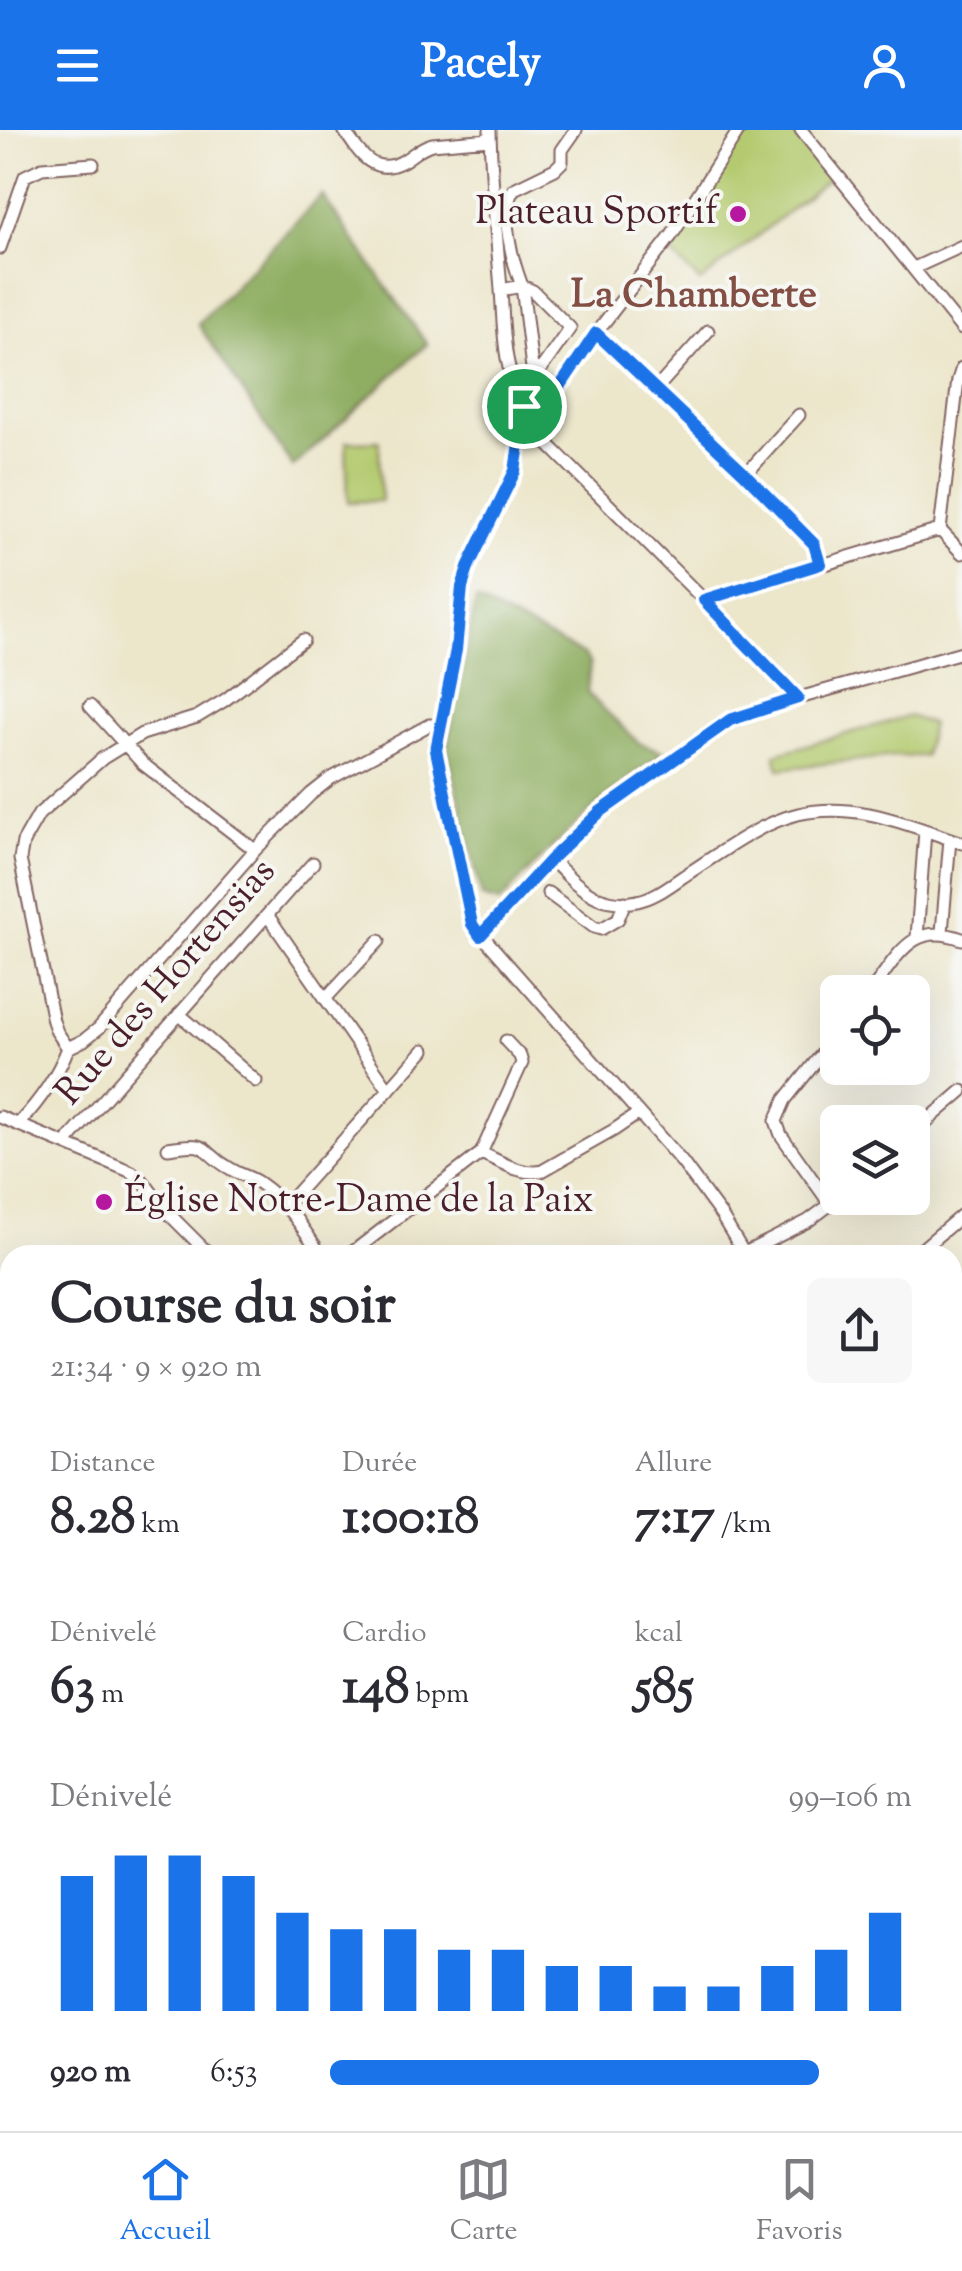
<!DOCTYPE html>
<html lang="fr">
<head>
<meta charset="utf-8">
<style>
	body { margin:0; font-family:"Sorts Mill Goudy",serif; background:#f7f7f7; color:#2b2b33; height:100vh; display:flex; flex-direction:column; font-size:38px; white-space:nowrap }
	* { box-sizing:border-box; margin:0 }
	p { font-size:32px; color:#7c7c81 }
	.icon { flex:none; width:55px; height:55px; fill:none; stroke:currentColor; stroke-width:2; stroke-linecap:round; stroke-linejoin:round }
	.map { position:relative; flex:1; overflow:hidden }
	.side { position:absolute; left:0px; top:1115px; width:962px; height:888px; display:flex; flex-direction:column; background:#fff; border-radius:30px 30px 0 0; box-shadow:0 10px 40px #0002 }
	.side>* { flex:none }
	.buttons { position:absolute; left:820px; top:845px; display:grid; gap:20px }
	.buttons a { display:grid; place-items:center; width:110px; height:110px; border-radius:15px; background:#fff; box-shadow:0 10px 40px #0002; font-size:50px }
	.pin { position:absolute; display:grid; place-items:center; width:85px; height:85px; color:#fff; margin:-42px; border:5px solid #fff; border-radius:50%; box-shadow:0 2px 10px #0007 }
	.round { display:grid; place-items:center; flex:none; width:105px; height:105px; border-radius:15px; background:#f7f7f7 }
	.headline { display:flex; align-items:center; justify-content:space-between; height:170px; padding:0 50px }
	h1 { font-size:55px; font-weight:800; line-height:75px }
	.stats { display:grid; grid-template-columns:repeat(3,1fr); gap:15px; height:170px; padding:10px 50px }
	.stats div { display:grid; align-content:center }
	.stats b { font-size:50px; font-weight:800 }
	.stats small { font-size:28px; font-weight:400 }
	.stats p { font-size:28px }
	.chart { height:280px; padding:20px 50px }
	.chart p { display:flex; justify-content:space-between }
	.chart svg { width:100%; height:180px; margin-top:10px; stroke:#1a73e8; stroke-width:6 }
	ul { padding:0 50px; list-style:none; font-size:32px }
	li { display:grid; grid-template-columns:160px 120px 1fr; align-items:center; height:75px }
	li i { height:25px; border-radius:12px; background:#1a73e8 }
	header { display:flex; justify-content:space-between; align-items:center; height:130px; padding:0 50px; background:#1a73e8; color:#fff; font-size:45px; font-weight:800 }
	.menu { display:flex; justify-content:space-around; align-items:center; height:140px; border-top:2px solid #e1e1e2; background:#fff; font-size:28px; color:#7c7c81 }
	.menu a { display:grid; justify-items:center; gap:5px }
	.menu .current { color:#1a73e8 }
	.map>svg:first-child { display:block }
	.green { fill:#b4ca6f; stroke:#7f744d; stroke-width:2.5 }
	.forest { fill:#8fae62; stroke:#6c6646; stroke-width:2.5 }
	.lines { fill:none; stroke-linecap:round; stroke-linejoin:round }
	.stream { stroke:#619fd3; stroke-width:4 }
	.street-casing { stroke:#836563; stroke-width:15 }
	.secondary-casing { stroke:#836563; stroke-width:19 }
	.street { stroke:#fff; stroke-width:11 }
	.secondary { stroke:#f7e8c3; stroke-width:15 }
	.tram { stroke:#4a1f2b; stroke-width:2.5 }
	.route-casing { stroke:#fff; stroke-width:20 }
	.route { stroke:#1a73e8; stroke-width:12 }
	.poi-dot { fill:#b5179e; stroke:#f6f6f2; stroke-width:4 }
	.labels { text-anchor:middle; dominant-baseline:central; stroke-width:8; stroke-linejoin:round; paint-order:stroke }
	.poi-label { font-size:38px; fill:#4a1f2b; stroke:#f6f6f2; text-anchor:end }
	.street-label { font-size:38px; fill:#4a1f2b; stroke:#f6f6f2 }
	.neighbourhood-label { font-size:40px; font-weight:bold; fill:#834f45; stroke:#f6f6f2 }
</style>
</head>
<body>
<header><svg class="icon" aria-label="menu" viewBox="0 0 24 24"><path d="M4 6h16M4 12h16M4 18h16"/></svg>Pacely<svg class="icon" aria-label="person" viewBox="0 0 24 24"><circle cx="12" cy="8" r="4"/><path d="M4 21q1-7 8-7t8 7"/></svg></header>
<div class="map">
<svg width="962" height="2001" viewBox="0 0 962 2001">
	<rect width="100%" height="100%" fill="#f6f6f2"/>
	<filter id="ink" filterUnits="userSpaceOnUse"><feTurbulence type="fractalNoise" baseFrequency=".01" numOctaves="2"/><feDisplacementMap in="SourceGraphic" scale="20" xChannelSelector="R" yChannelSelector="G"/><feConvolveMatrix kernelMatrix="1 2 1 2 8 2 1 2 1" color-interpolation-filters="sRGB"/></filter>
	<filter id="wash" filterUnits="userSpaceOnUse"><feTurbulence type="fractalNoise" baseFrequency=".0048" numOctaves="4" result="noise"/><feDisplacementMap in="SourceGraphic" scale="40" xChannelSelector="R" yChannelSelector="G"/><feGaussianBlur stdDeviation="2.25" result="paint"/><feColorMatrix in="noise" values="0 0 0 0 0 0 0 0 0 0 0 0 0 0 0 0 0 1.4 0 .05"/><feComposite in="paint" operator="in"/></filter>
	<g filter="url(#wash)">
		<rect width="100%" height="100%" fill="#ece6cb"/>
		<path class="green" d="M746,0h46l39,47 -131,105 -31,-31z
			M379,311l2,60 -33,1 -2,-60z
			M909,586l22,8 -7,32h-29l-116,13 -4,-15z"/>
		<path class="forest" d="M322,65l105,149 -134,123 -95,-143z
			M476,470l108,55 6,9 -3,29 52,50 25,9c-61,43 -113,94 -164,150l-18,-5 -35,-149z"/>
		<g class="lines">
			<path class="stream" d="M48,2001l3,-9"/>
		</g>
	</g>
	<g filter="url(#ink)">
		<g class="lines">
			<defs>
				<path id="street" d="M344,0c14,21 29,48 59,31 10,-6 17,-14 29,-17l58,-5
					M490,0c1,49 6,98 10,147 4,41 1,93 24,129
					M801,0l161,199
					M0,118l25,-72 17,-8 51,-4
					M914,138l48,-22
					M522,156l11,5 37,37 -29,41 -9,-1z
					M501,160l21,-4c-9,-24 -24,-75 -8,-97l41,-20 7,-7v-12l14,-20
					M596,203l149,142 69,70 6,19
					M657,258l51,-57
					M518 286a11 11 0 1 1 22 0a11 11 0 1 1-22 0Z
					M539,280l12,-10 45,-67 76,-98 67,-105
					M522,294l-3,33 -4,14 -46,94 -7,22 -6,63 -20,100 36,174 210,238 39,53 24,40
					M535,296l7,12 162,162 94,99
					M745,345l54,-60
					M940,400l18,-150 4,-12
					M940,400l22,23
					M704,470l236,-70
					M90,576l53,58 112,86
					M551,729c14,14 29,31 48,39 11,4 26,6 38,3 17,-3 32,-15 47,-25 35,-22 73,-52 114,-62 59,-13 110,11 164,29
					M548,763l46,34 7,2 17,-10 7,-17
					M268,786l121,174
					M942,802l8,-93
					M481,806l70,-77 49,-48 131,-91 22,-9 209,-59
					M917,807l8,-106
					M870,862c28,-35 41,-72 92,-53
					M325,869l54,-58
					M179,884l77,67
					M68,918l-11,-16 -4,-11 -33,-162 3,-17 16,-28 64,-56 39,-24 55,-17 28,-17 78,-60
					M0,987l132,55 11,9 22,29 45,45
					M19,993c21,-22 38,-47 49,-75l16,-8 15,-12 156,-178 56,-56 19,-15 99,-54h12
					M912,1004l50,-43
					M67,1015l3,-7 243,-275
					M168,1018c46,-8 30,3 63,21 9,6 20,8 28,14 28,19 44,45 62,72
					M481,1023l41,-90 -2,-7 -14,-15
					M287,1074l137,-154
					M830,1074l-49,-69 -5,-14 9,-21 53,-66
					M745,1123l63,-32 31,-23
					M349,1125l132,-102c19,8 40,23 61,18l72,-41 25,-17
					M915,1125l47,-40
					M952,1378l10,-13
					M952,1941l10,-18
					M0,1969l10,-8
					M952,1972h10
					M778,1992v9
					M283,2001l6,-9
					M739,2001l3,-9
					M923,2001l4,-9"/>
				<path id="secondary" d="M0,1351l10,19
					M0,1403l10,16
					M419,1992l5,9"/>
			</defs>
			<use href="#street" class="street-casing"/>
			<use href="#secondary" class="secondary-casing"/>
			<use href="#street" class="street"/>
			<use href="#secondary" class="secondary"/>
			<path class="tram" d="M0,1367l10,19
				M283,2001l6,-9"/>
		</g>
	</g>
	<g class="lines" filter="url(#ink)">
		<defs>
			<path id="route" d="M596,203l149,141 69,70 6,20 -116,36 94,98 -68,22 -130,92 -49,47 -71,77 -8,-12 -36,-174 20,-100 6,-63 7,-22 46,-94 7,-47 -4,-6 1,-7 9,-7 6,2 5,4 12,-10z"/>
		</defs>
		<use href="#route" class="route-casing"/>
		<use href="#route" class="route"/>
	</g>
	<g class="poi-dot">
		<circle cx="738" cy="84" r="10"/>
		<circle cx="104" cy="1072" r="10"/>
	</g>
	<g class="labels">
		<g class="poi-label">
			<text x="718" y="84">Plateau Sportif</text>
			<text x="124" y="1072" text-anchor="start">Église Notre-Dame de la Paix</text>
		</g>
		<g class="street-label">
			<text transform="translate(167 853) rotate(-49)">Rue des Hortensias</text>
		</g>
		<g class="neighbourhood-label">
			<text x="694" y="166">La Chamberte</text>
		</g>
	</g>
</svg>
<div class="buttons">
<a><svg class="icon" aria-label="locate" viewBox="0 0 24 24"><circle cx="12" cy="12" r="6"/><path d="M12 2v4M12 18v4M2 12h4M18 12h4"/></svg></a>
<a><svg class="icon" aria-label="layers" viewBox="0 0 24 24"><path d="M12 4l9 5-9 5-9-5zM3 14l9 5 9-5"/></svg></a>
</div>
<div class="pin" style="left:524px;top:276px;background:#1e9e55"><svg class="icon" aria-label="arrive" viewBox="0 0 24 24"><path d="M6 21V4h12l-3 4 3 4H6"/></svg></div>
<section class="side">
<div class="headline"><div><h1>Course du soir</h1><p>21:34 · 9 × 920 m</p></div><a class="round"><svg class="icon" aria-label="share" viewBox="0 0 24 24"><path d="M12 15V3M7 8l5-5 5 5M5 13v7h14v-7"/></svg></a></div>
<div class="stats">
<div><p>Distance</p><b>8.28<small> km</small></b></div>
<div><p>Durée</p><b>1:00:18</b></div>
<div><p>Allure</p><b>7:17<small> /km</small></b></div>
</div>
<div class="stats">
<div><p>Dénivelé</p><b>63<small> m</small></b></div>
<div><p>Cardio</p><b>148<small> bpm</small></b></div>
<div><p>kcal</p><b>585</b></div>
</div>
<div class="chart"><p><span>Dénivelé</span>99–106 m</p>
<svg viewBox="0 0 160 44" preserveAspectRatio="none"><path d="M5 44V11M15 44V6M25 44V6M35 44V11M45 44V20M55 44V24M65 44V24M75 44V29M85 44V29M95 44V33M105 44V33M115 44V38M125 44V38M135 44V33M145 44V29M155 44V20"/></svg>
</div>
<ul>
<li><b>920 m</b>6:53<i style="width:84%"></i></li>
</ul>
</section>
</div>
<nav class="menu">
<a class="current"><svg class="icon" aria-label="home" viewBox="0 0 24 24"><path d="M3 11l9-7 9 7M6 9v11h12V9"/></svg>Accueil</a>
<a><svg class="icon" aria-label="map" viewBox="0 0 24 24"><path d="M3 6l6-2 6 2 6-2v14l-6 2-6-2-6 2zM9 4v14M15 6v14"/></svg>Carte</a>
<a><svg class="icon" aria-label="saved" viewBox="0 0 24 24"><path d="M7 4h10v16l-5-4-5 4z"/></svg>Favoris</a>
</nav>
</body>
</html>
